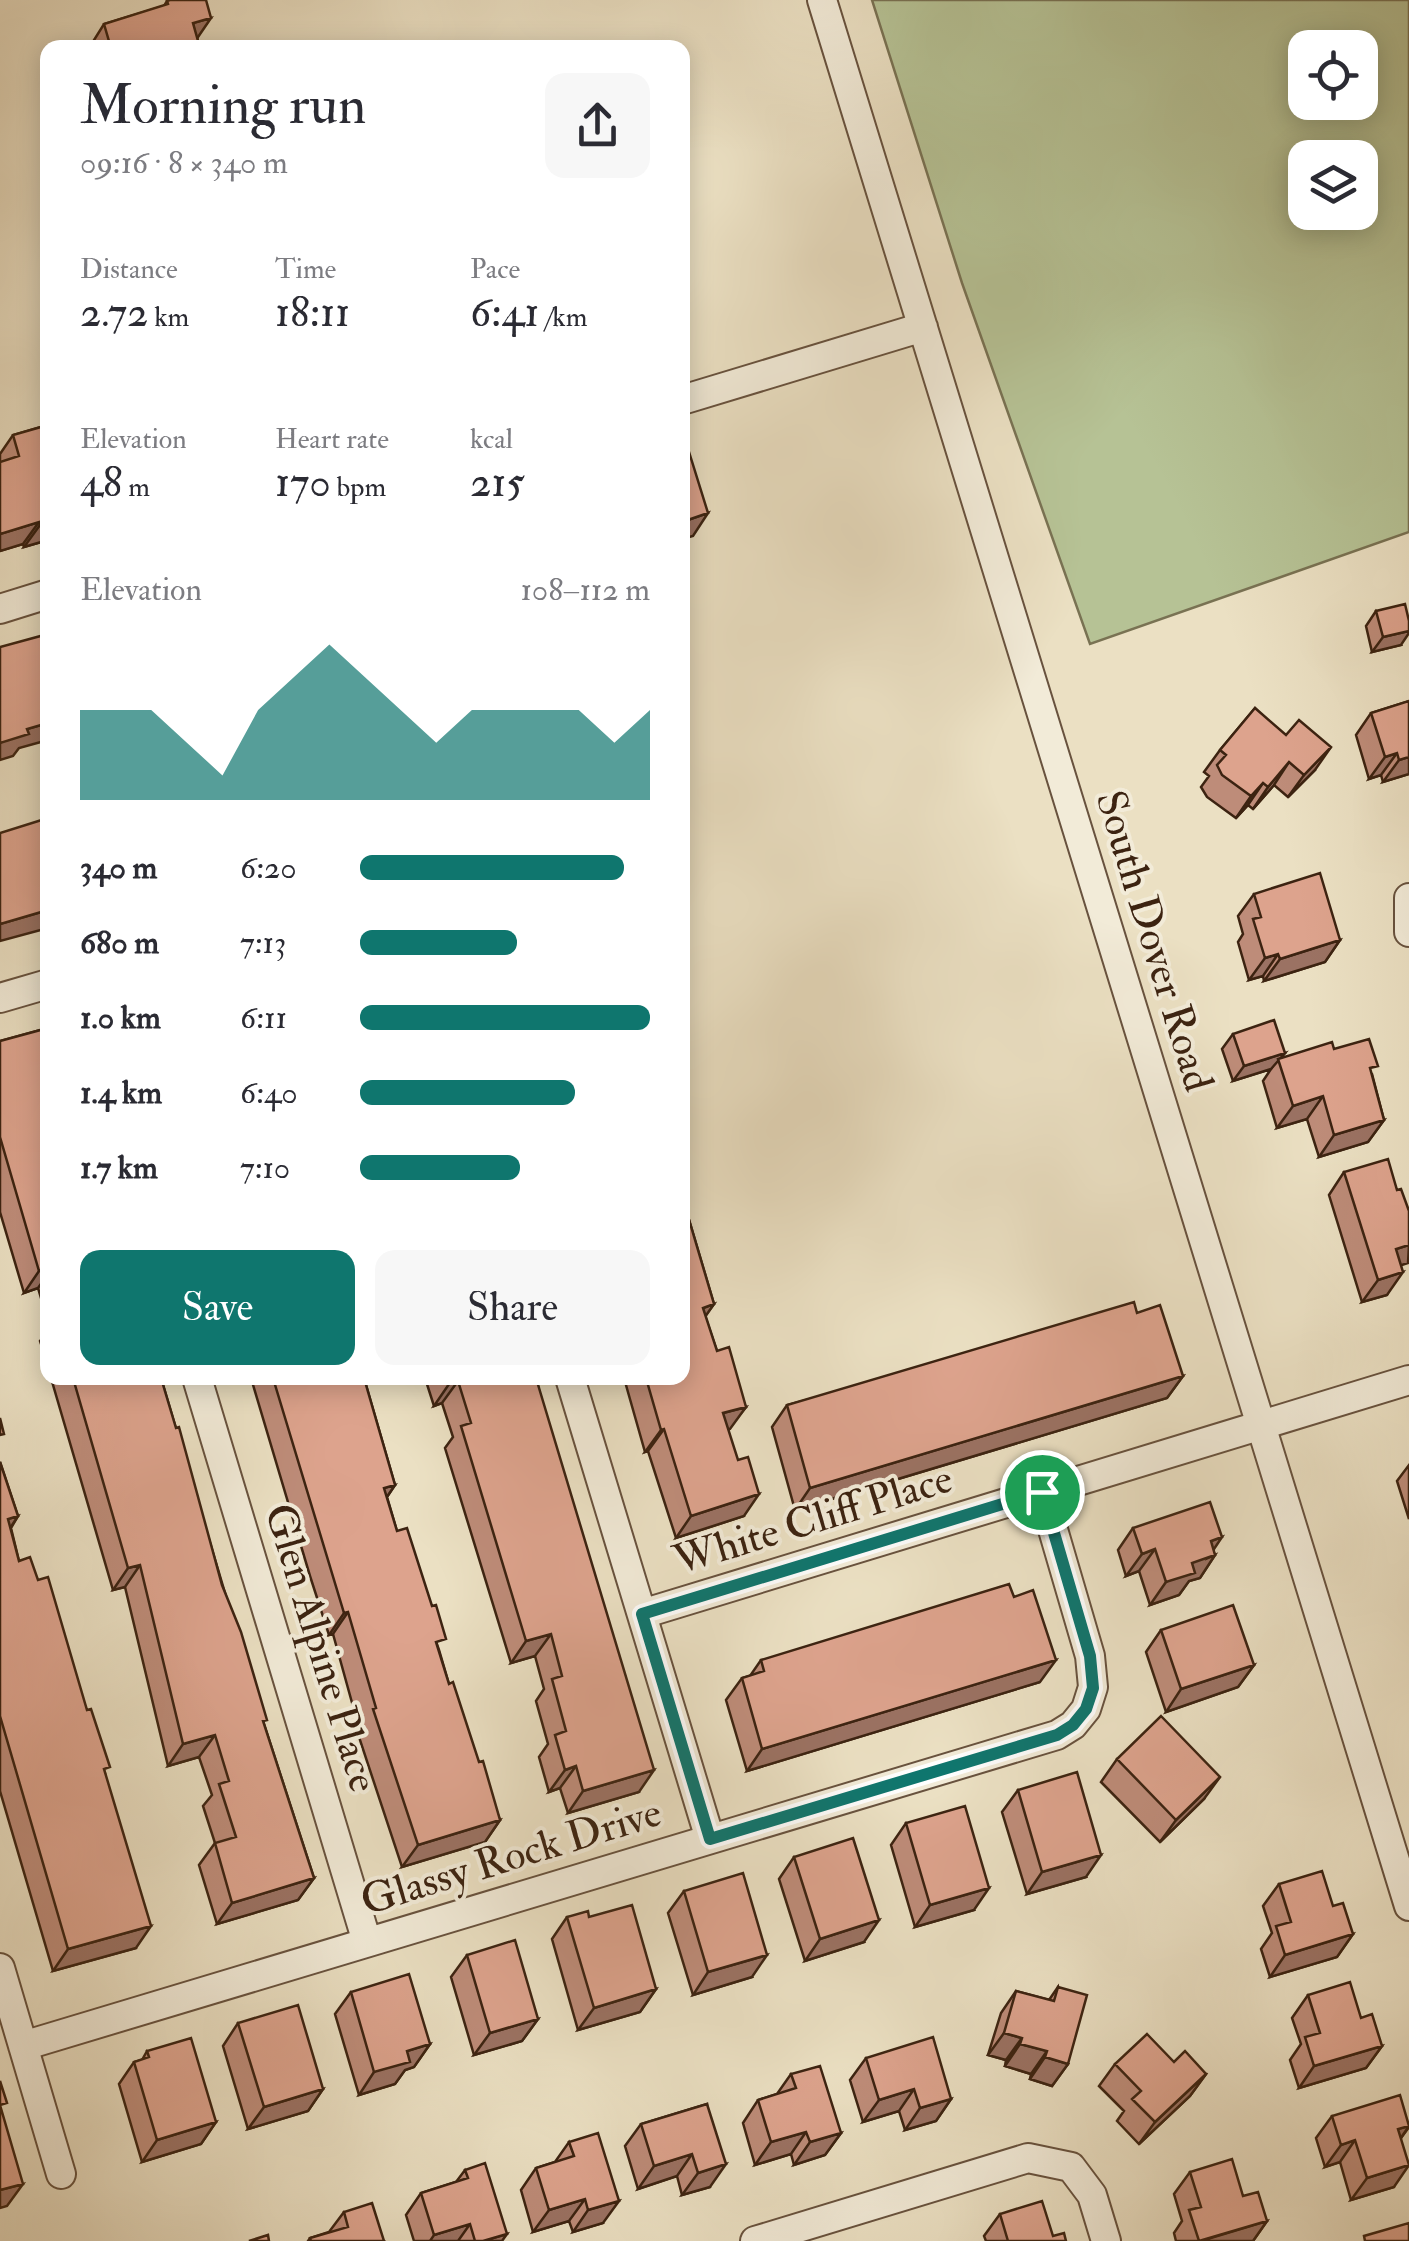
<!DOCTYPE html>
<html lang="en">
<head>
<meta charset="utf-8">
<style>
	body { margin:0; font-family:"IM FELL Double Pica",serif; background:#f7f7f7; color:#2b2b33; height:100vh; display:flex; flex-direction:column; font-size:38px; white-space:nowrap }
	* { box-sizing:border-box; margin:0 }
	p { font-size:32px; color:#7c7c81 }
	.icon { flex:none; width:55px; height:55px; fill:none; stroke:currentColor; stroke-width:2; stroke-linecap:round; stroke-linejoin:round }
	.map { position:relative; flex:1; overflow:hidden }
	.drawer { position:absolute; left:40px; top:40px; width:650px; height:1345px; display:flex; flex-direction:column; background:#fff; border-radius:20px; box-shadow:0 5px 25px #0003 }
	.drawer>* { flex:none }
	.buttons { position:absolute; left:1288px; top:30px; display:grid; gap:20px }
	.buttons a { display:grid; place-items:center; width:90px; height:90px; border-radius:20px; background:#fff; box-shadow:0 5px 25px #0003; font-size:50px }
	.pin { position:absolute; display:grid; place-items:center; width:85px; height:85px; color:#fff; margin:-42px; border:5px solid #fff; border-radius:50%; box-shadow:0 2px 10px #0007 }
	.round { display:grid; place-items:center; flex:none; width:105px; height:105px; border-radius:20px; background:#f7f7f7 }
	.overview { display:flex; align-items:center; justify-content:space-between; height:170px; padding:0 40px }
	h1 { font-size:55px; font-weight:600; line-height:75px }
	.stats { display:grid; grid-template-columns:repeat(3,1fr); gap:15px; height:170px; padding:10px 40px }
	.stats div { display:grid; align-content:center }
	.stats b { font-size:42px; font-weight:600 }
	.stats small { font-size:28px; font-weight:400 }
	.stats p { font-size:28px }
	.chart { height:280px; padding:20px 40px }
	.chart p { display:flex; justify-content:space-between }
	.chart svg { width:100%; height:180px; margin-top:10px; fill:#0f766e; opacity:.7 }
	.button { display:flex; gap:20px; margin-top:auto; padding:20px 40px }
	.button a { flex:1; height:115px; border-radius:20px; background:#0f766e; color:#fff; font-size:40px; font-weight:600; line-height:115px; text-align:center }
	.button a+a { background:#f7f7f7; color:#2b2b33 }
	ul { padding:0 40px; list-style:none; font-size:32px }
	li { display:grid; grid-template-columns:160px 120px 1fr; align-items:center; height:75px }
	li i { height:25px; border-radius:12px; background:#0f766e }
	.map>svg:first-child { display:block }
	.green { fill:#b6c295; stroke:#797253; stroke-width:2.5; fill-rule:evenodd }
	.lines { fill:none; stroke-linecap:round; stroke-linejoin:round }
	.minor-casing { stroke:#68523e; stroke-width:32 }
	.minor { stroke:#f2ebd8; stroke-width:28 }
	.wall { fill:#be8c79; stroke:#3c2311; stroke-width:2.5 }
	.shaded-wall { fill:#9b7263; stroke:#3c2311; stroke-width:2.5 }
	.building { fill:#dda38d; stroke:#3c2311; stroke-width:2.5 }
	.route-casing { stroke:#fff; stroke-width:20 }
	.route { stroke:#0f766e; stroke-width:12 }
	.labels { text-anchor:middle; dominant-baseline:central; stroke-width:8; stroke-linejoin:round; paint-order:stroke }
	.street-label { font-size:42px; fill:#3c2311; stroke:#f2ebd8 }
</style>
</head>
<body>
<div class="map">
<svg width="1409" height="2241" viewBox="0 0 1409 2241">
	<rect width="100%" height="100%" fill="#ebe0c3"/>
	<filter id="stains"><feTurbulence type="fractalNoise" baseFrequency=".002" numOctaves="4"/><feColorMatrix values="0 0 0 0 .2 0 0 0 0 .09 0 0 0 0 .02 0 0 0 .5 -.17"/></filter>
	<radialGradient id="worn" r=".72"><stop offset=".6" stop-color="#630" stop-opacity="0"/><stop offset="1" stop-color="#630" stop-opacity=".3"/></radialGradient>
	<path class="green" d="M872,0h537v532l-319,112 -128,-361zM1305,48h55v54h-55zM1305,158h55v54h-55z"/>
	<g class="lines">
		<defs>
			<path id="minor" d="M822,0l587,1906
				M682,400l241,-73
				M0,609l48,-15
				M1409,898v34
				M0,998l48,-14
				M197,1378l170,564
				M570,1378l140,461
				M642,1614l767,-234
				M0,1968l61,206
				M23,2046l1034,-311 16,-10 13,-16 7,-22 -3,-31 -48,-164
				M755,2241l273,-83 43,9 21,28 14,46"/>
		</defs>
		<use href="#minor" class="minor-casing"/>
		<use href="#minor" class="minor"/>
	</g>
	<path class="wall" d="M167,1l30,37 3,10h-111l15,-24 60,-18z
		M48,425v115l-24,7 -1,-3 -23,7v-97l13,-19z
		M1376,611l25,34 -29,7 -6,-26z
		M1409,701v73l-26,8 -2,-7 -12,4 -13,-44 15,-22z
		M1255,708l60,62 -27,27 -14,-12 -21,24 -5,-4 -12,13 -29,-21 -6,-10 8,-11 -5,-4 16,-22z
		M1254,894l86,46 -15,22 -61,19 -1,-5 -14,4 -11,-38 5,-8 -5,-18z
		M48,1028v294l-10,-34 -14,5 -24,-81v-171z
		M1233,1034l52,19 -4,5 53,-9 38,25 12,46 -16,22 -49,15 -12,-38 -30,9 -14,-47 8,-12 -38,12 -11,-32z
		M1344,1172l53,18 12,21v50l-8,4 -14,30 -25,7 -33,-107z
		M682,1196l32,108 -9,12 12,35 29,56 -18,22 16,87 -68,22 -28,-87 -3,1 -21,-74h58z
		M1137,1313l46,63 -16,22 -372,112 -23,-83 15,-22z
		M48,1331v34l-8,-24z
		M51,1378h110l103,346 50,154 -16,22 -81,24 -18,-59 16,-22 -12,-37 9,-11 -13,-38 -31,9 -43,-179 -12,3z
		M251,1378h113l31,107 -8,12 10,34 42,119 10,34 51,136 -15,22 -83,25 -45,-136 2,-3 -26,-94 -4,1 -19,-59z
		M425,1378h111l103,414 -71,21 -8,-25 -11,4 -10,-35 9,-13 -12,-43 8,-12 -9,-33 -24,7 -66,-215 8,-11 -11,-34 -8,3z
		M0,1462l18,54 -7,12 8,33 19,19 67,193 31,175 -83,23 -53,-180z
		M1409,1465v54l-12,-38z
		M1133,1528l80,22 2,5 -15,23 -11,3 -10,14 -29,10 -11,-34 -13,5 -8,-26z
		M1161,1630l93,35 -16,22 -72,25 -20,-60z
		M761,1660l279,22 -293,89 -21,-71 16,-22 8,-2z
		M1117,1759l87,40 -44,43 -59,-60z
		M1018,1790l68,87 -59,17 -25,-82z
		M906,1823l68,87 -59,17 -24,-82z
		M794,1857l70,85 -59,19 -26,-82z
		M1279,1884l54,22 20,28 -16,23 -67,20 -9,-28 11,-16 -9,-27z
		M684,1891l68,86 -59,18 -25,-82z
		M567,1917h22l67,72 -16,23 -62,18 -26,-91z
		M467,1955l71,64 -16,22 -48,14 -23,-78z
		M1058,1987l10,77 -16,22 -22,-7 1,-5 -26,-8 1,-6 -18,-5 13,-42 15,-22 33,9z
		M351,1992l79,52 -16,23 -9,3 -10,14 -36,11 -24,-81z
		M1308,1995l53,23 21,28 -16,22 -67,20 -9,-28 11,-16 -9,-26z
		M238,2023l85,66 -15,22 -60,18 -25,-83z
		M147,2051l69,71 -15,22 -59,18 -23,-78 15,-22 8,-2z
		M866,2058l85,41 -15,22 -31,9 -6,-19 -36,11 -13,-42z
		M1115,2064l91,10 -16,22 -51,48 -22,-23 7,-10 -25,-25z
		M791,2074l50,59 -16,22 -31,10 -3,-11 -36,11 -12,-42 15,-23 19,-6z
		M707,2104l3,83 -28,8 -5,-19 -39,13 -13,-43 16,-22z
		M1332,2116l77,11 -8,11 -7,49 -43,13 -11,-38 -15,5 -9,-29z
		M569,2142l34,81 -30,9 -4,-11 -36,11 -12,-42 15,-22 19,-6z
		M465,2170l37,71h-88l-8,-26 15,-22 35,-11z
		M1190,2172l53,24 24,25 -14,20h-77l-2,-8 8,-12 -8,-27z
		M344,2212l40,29h-76l2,-3 19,-6z
		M1000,2214l53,22 13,5h-80l-2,-5z"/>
	<path class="shaded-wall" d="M211,18l-15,22 -3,-17z
		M708,513l-15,23 -11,3v-17z
		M39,522l-16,22 -23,7v-17z
		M48,523v17l-24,7 16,-22z
		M1409,631v2l-8,12 -29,7 11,-15z
		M48,723v17l-29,8 -6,8 -13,4v-17l27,-14z
		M1331,747l-16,23 -27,27 16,-22z
		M1397,753l-16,22 -12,4 16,-22z
		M1409,757v17l-26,8 16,-22z
		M1289,762l-15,23 -21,24 15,-22z
		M1263,783l-15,22 -12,13 15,-22z
		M48,910v18l-48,13v-17z
		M1340,940l-15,22 -61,19 16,-22z
		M1278,954l-15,22 -14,4 16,-22z
		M1285,1053l-14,16 -38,12 11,-15z
		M1323,1096l-16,23 -30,9 16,-22z
		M1384,1120l-16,22 -49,15 15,-22z
		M1409,1245l-1,18 -28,9 16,-23z
		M48,1268v6l-10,14 -14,5 15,-22z
		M1403,1272l-16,23 -25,7 16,-22z
		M714,1304l-16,23 5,-19z
		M1183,1376l-16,22 -372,112 15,-22z
		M458,1381l-16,22 -8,3 15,-22z
		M746,1407l-16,22 -23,6 16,-22z
		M664,1429l-16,22 -3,1 16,-22z
		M395,1485l-15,22 4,-19z
		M759,1494l-15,22 -68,22 15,-22z
		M18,1516l-15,23 5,-20z
		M1222,1537l-14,21 7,-3 -15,23 -11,3 -10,14 -29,10 16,-23 26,-19 19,-22z
		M1155,1549l-16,22 -13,5 16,-22z
		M140,1565l-15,22 -12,3 15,-22z
		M348,1612l-15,22 -4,1 15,-22z
		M551,1634l-16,22 -24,7 15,-22z
		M1056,1660l-16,22 -293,89 15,-22z
		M1254,1665l-16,22 -72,25 15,-23z
		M215,1735l-16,22 -31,9 15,-22z
		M576,1766l-16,22 -11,4 16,-22z
		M654,1770l-15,22 -71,21 15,-22z
		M1220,1777l-16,22 -44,43 16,-22z
		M500,1820l-15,22 -83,25 16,-22z
		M1101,1855l-15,22 -59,17 15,-22z
		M314,1878l-16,22 -81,24 15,-21z
		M989,1888l-15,22 -59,17 15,-22z
		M879,1920l-15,22 -59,19 15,-22z
		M151,1926l-15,22 -83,23 15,-22z
		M1353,1934l-16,23 -67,20 15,-22z
		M767,1955l-15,22 -59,18 15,-23z
		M656,1989l-16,23 -62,18 16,-22z
		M538,2019l-16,22 -48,14 16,-22z
		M1004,2033l18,5 -16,22 -18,-5z
		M430,2044l-16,23 -9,3 -10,14 -36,11 15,-23 33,-21z
		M1020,2044l27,7 -16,23 -26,-8z
		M1382,2046l-16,22 -67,20 15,-22z
		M1045,2057l23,7 -16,22 -22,-7z
		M1206,2074l-16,22 -51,48 16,-22z
		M323,2089l-15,22 -60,18 16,-22z
		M914,2089l-15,22 -36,11 16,-22z
		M951,2099l-15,22 -31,9 15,-22z
		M216,2122l-15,22 -59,18 15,-22z
		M1409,2126l-15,22 4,-19z
		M806,2132l-15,22 -36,11 16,-23z
		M841,2133l-16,22 -31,10 16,-23z
		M1355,2140l-15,22 -15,5 16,-22z
		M692,2154l-15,22 -39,13 16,-23z
		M726,2164l-16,23 -28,8 16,-22z
		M1409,2165l-15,22 -43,13 16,-22z
		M23,2184l-16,22 -7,2v-18z
		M585,2199l-16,22 -36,11 16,-22z
		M619,2201l-16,22 -30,9 15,-22z
		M1267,2221l-14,20h-52z
		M470,2224l-12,17h-28l4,-6z
		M507,2234l-5,7h-19z"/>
	<path class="building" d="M170,0h36l5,18 -18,5 7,25h-67l-1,-3 -6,3h-15l-7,-24 64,-20 -1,-3z
		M48,425v98l-8,2 -1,-3 -39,12v-72l19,-6 -6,-21z
		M685,439l23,74 -26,9v-82z
		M1405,604l4,17v10l-26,6 -7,-26z
		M48,634v89l-21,6 2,5 -29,9v-96z
		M1409,701v56l-10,3 -2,-7 -12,4 -14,-44z
		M1255,708l31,27 13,-15 32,27 -27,28 -15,-13 -21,25 -5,-4 -12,13 -29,-21 -5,-10 9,-10 -6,-5z
		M48,818v92l-48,14v-91z
		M1320,873l20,67 -60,19 -2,-5 -13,4 -12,-39 8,-2 -7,-23z
		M1274,1020l11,33 -41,13 -11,-32z
		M48,1028v240l-9,3 -39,-134v-96z
		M1369,1039l9,27 -8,2 14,52 -50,15 -11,-39 -30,10 -15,-47 54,-17 2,7z
		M1388,1159l9,31 4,-1 8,22v34l-13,4 7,23 -25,8 -34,-108z
		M682,1196l32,108 -11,4 14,43 12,-4 17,60 -23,6 15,47 10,-3 11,37 -68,22 -27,-87 -3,1 -15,-52h36z
		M1134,1302l3,11 23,-8 23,71 -373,112 -23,-83z
		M73,1378h88l15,50 3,-1 43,158 19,47 26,88 -4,1 51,157 -82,25 -17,-60 21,-6 -17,-53 10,-3 -14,-46 -32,9 -43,-179 -12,3z
		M273,1378h91l31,107 -11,3 13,43 10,-3 25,78 4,-1 10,34 -10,3 13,42 4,-2 26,80 4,-1 17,59 -82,25 -45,-136 3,-1 -28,-96 -4,1z
		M447,1378h89l118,392 -71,21 -7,-25 -11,4 -10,-35 11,-4 -14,-52 10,-3 -11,-42 -25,7 -65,-215 10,-3 -13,-42 -9,3z
		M0,1418l4,16 -4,1z
		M0,1462l18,54 -10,3 11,42 11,-4 8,23 10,-3 39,133 4,-1 19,58 -6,2 47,157 -83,23 -68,-233z
		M1210,1502l12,35 -11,4 4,14 -23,8 3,10 -29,9 -11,-33 -13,5 -9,-26z
		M1009,1584l5,13 19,-7 23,70 -294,89 -20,-71 22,-7 -3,-11z
		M1233,1605l21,60 -73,24 -20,-59z
		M1161,1716l59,61 -44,43 -59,-61z
		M1077,1772l24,83 -59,17 -24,-82z
		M965,1806l24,82 -59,17 -24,-82z
		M853,1838l26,82 -59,19 -26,-82z
		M1322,1871l11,35 10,-3 10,31 -68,21 -9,-29 15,-4 -12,-38z
		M743,1873l24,82 -59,17 -24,-81z
		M632,1905l24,84 -62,19 -27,-91 21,-6 1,6z
		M515,1940l23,79 -48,14 -23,-78z
		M409,1974l21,70 -23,7 3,11 -36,10 -23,-80z
		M1350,1982l11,36 11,-4 10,32 -68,20 -9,-29 15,-4 -12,-38z
		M1058,1987l29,8 -19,69 -23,-7 2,-6 -27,-7 2,-6 -18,-5 12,-42 38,10z
		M298,2005l25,84 -59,18 -26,-84z
		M1147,2034l27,28 11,-11 21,23 -51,48 -23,-23 9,-8 -26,-27z
		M933,2037l18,62 -31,9 -6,-19 -35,11 -13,-42z
		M191,2038l25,84 -59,18 -23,-78 15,-5 -2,-6z
		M820,2066l21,67 -31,9 -4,-10 -35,10 -13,-42 38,-12 -5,-14z
		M0,2081l7,22 -7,2 23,79 -23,6z
		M1400,2095l9,31 -11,3 11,36 -42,13 -12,-38 -14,5 -9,-29z
		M707,2104l19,60 -28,9 -6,-19 -38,12 -13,-42z
		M598,2133l21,68 -31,9 -3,-11 -36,11 -13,-42 38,-12 -5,-14z
		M1232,2159l11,37 15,-4 9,29 -68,20 -10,-31 12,-3 -11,-35z
		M485,2163l22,71 -24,7h-8l-5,-17 -36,11 -13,-42 47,-15 -3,-8z
		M1042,2201l11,35 11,-3 2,8h-58l-8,-27z
		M372,2203l12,38h-73l-1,-3 38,-11 -4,-15z
		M1409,2223v18h-44l-1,-5z
		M268,2235l1,6h-20z"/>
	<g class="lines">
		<defs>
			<path id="route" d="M1042,1492l48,164 3,32 -7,21 -13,16 -16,10 -347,104 -68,-225z"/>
		</defs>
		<use href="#route" class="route-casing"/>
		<use href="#route" class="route"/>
	</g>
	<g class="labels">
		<g class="street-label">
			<text transform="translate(1154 941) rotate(73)">South Dover Road</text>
			<text transform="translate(813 1520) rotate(-17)">White Cliff Place</text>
			<text transform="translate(321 1648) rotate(73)">Glen Alpine Place</text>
			<text transform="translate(511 1857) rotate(-17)">Glassy Rock Drive</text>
		</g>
	</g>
	<rect width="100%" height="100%" filter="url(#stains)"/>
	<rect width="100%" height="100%" fill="url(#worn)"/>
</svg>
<div class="buttons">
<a><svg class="icon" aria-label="locate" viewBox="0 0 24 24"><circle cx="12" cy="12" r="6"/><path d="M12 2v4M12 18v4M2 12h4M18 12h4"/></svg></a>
<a><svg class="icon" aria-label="layers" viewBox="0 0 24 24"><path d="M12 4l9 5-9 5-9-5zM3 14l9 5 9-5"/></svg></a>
</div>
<div class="pin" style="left:1042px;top:1492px;background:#1e9e55"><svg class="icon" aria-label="arrive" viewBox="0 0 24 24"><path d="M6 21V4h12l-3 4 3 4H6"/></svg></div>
<section class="drawer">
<div class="overview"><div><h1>Morning run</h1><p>09:16 · 8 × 340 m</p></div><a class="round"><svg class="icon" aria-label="share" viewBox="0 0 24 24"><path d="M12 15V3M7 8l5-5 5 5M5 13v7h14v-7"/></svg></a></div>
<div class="stats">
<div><p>Distance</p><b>2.72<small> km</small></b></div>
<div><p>Time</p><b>18:11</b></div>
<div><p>Pace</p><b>6:41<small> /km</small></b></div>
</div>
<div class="stats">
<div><p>Elevation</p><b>48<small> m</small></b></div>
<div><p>Heart rate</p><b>170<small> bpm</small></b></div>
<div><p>kcal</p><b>215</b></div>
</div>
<div class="chart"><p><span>Elevation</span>108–112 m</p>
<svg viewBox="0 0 160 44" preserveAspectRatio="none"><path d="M0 44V22L10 22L20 22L30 30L40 38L50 22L60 14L70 6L80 14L90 22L100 30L110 22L120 22L130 22L140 22L150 30L160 22V44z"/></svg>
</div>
<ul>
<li><b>340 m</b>6:20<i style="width:91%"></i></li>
<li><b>680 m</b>7:13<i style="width:54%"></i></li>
<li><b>1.0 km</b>6:11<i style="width:100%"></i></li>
<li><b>1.4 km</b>6:40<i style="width:74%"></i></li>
<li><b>1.7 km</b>7:10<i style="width:55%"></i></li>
</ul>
<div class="button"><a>Save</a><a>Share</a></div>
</section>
</div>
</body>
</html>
